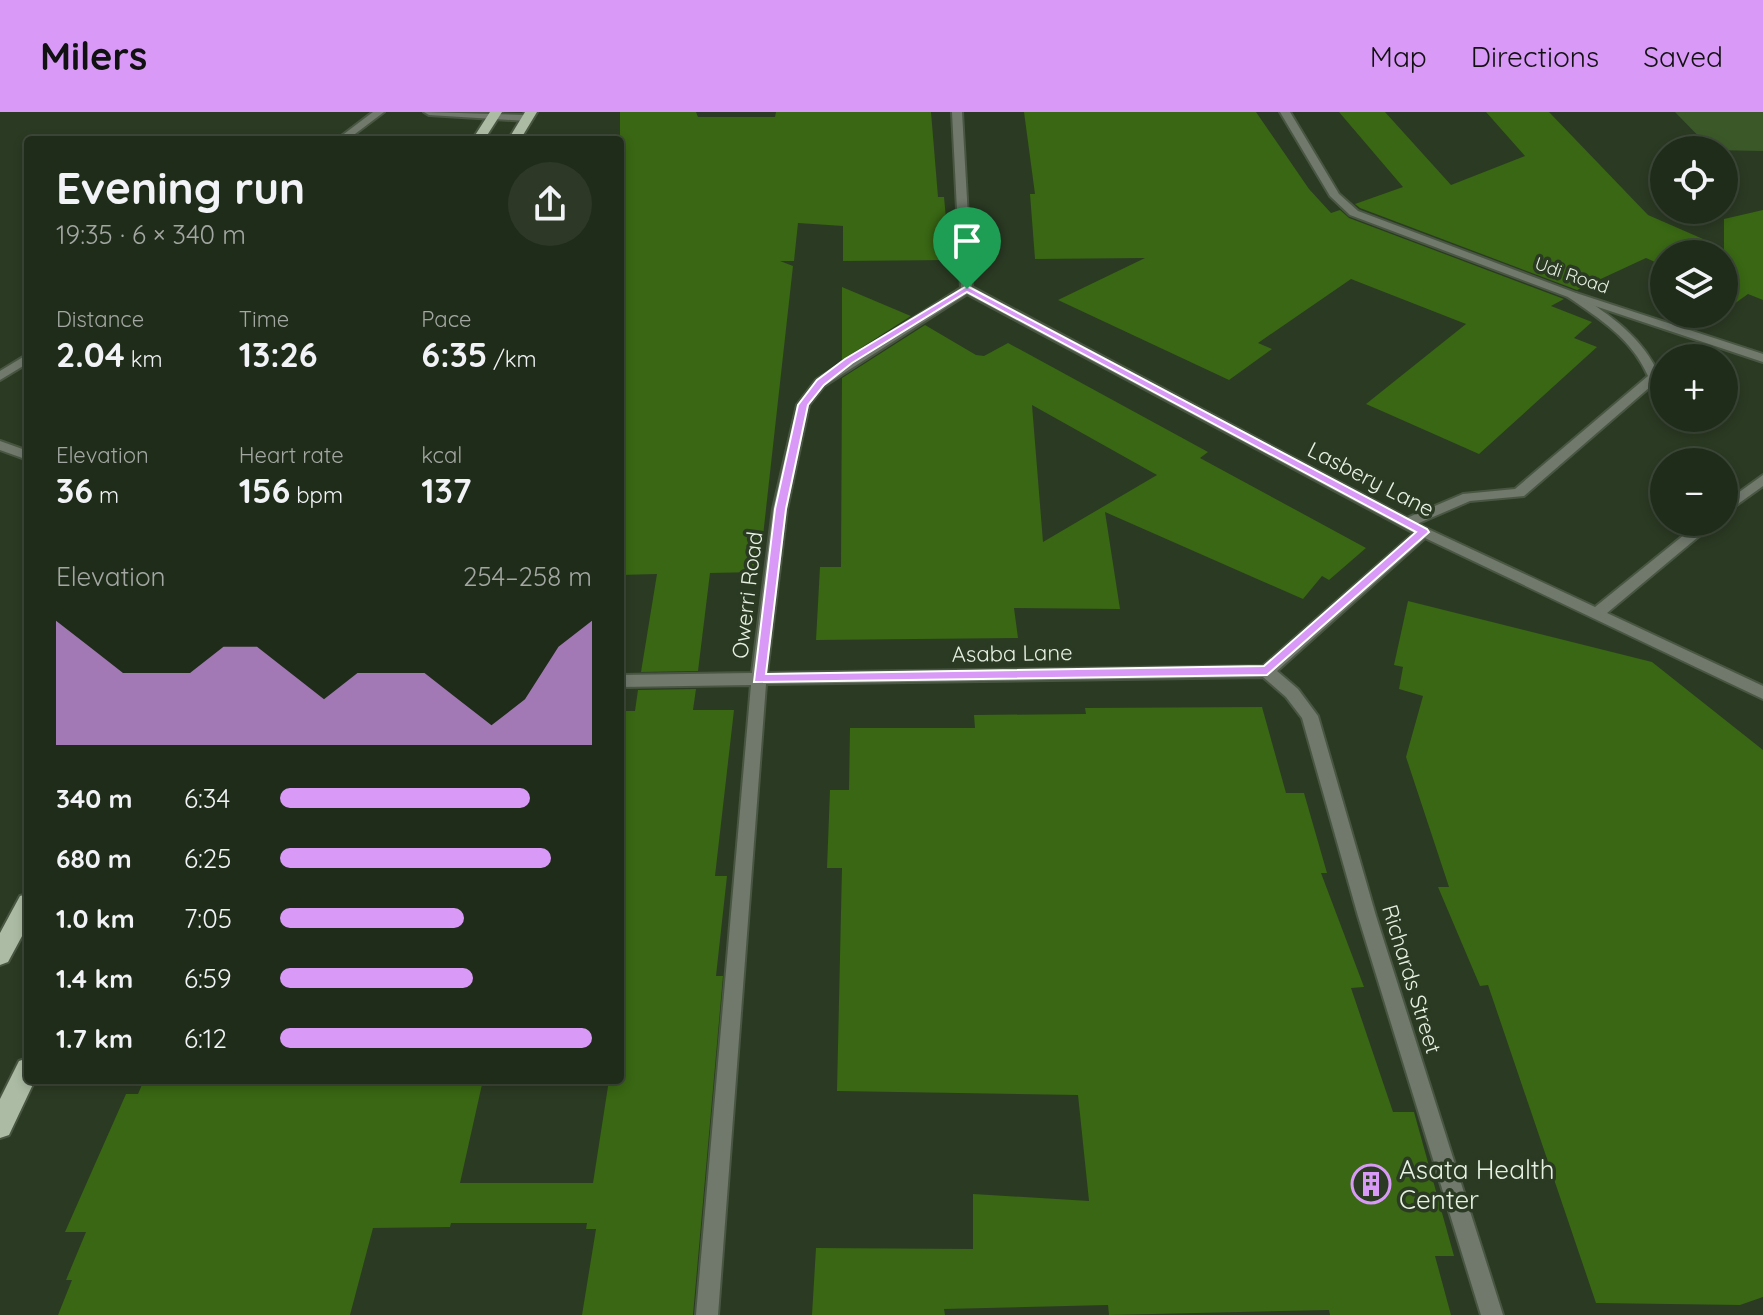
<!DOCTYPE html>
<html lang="en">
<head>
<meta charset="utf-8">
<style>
	body { margin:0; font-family:Quicksand,sans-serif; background:#2d3827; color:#f1f3f6; height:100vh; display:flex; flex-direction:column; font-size:30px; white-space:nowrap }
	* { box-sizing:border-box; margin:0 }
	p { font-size:26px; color:#a2a7a2 }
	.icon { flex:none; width:44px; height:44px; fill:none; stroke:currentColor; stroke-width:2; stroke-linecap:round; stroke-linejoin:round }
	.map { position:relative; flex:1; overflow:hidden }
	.drawer { position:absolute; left:24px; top:24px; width:600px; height:948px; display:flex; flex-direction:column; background:#202c1a; border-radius:8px; box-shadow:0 4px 12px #0003,0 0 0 2px #3d4839 }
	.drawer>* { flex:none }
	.controls { position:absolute; left:1650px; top:24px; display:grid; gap:16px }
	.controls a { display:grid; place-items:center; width:88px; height:88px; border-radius:50%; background:#202c1a; box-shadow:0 4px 12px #0003,0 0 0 2px #3d4839; font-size:40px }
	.pin { position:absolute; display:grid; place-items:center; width:68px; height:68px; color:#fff; margin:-82px -34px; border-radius:50% 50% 50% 0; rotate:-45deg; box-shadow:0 0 8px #0007 }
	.pin .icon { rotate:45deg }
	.round { display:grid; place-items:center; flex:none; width:84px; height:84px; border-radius:42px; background:#2d3827 }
	.head { display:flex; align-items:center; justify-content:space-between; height:136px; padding:0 32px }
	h1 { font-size:44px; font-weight:700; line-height:60px }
	.stats { display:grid; grid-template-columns:repeat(3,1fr); gap:12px; height:136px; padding:8px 32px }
	.stats div { display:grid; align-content:center }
	.stats b { font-size:34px; font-weight:700 }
	.stats small { font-size:22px; font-weight:400 }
	.stats p { font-size:22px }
	.chart { height:224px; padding:16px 32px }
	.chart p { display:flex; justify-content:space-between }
	.chart svg { width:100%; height:144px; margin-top:8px; fill:#d99af7; opacity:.7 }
	ul { padding:0 32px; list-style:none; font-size:26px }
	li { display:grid; grid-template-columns:128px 96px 1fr; align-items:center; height:60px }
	li i { height:20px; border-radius:10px; background:#d99af7 }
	header { display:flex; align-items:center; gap:48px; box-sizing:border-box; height:112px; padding:0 40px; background:#d99af7; color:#111 }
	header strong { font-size:38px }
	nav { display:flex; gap:44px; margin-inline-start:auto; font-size:28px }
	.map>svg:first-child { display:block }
	.green { fill:#3b5928 }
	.building { fill:#396713; fill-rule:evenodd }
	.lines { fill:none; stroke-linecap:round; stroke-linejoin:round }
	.service-casing { stroke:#495742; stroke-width:4 }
	.minor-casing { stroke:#495742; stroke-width:4 }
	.primary-casing { stroke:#495742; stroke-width:4 }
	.service { fill:#71796d; fill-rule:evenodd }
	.minor { fill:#71796d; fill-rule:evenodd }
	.primary { fill:#acbca4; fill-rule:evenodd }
	.route { fill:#d99af7; stroke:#fff; stroke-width:2; fill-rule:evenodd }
	.labels { text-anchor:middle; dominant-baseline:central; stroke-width:7; stroke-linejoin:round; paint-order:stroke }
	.far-street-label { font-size:18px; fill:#e7f1e2; stroke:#2b3a23 }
	.street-label { font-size:22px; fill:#e7f1e2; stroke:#2b3a23 }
	.near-poi-label { font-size:26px; fill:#e7f1e2; stroke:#2b3a23; text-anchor:start }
</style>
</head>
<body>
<header>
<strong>Milers</strong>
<nav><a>Map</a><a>Directions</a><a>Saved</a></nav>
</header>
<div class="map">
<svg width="1763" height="1203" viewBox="0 0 1763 1203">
	<rect width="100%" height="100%" fill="#2b3a23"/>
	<path class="green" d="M1675,0h88v39l-51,-1z"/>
	<path class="building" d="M620,0h76l2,5h77l1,-5h155l7,85h6l6,63 -107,1v-35l-45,-3 -4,38h-14l13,5 -34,306 -49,1 -12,98 -57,1 16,-98 -37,1v-164l5,-79h-5z
		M1024,0h232l53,77 22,24 9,-3 9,8 215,81 -13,7 41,16 -18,16 23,9 -118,107 -113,-50 100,-80 -115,-45 -93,64 14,6 -43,31 -171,-80 87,-42 -110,1 -5,-65h5z
		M1339,0h46l66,73 74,-29 -39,-44h63l99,103 55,24 -31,15h-8l-9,8 -9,-4 -69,32 -217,-82 -5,-4 48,-17z
		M1763,98v90l-15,-6 -24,17v-92z
		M842,175l64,27 5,2 -69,44z
		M925,213l51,30 8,1 24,-13 200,109 -8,6 166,90 -37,32 -7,-4 -19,23 -198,-87 15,97 -106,-1 4,30 -202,2 4,-73h21l1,-189zM1032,293l125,70 -114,67z
		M1408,489l244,61 111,88v547l-23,8 -144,-2 -108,-318 -8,1 -42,-99h11l-43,-130 17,-61 -24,-7 4,-22 -9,-2z
		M696,577l-3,21h41l-19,166h12l-11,100h7l-30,339h-111l14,-86h-10l1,-6h-136l-1,4 -77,1 -23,87h-292l14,-35h-6l20,-48h-21l61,-138h12l6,-14h339l-23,103h133l16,-103h11v-369h15l3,-21z
		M1262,595l24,86h18l23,80h-6l43,114 -13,1 42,124h21l40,144h-19l16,59h-121l-1,-5 -220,5 -1,-10 -164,4 1,6h-133l4,-67 157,1v-55l116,7 -11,-106 -241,-4 5,-223h-15l3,-78h19l1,-62h125l-1,-13 112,-1 -1,-6z"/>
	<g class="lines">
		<defs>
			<path id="service" d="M1568,181h8c35,23 67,44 84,84l-2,3 -134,116 -54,5 -58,25h-10l-2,-3 2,-3 61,-26 52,-5 133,-113c-16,-37 -48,-57 -80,-79z"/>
			<path id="minor" d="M373,0h11l-37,28h-11z
				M424,0l103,3 5,3 -5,3 -98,-6z
				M952,0h10l10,175 456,242 167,78 105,-85h16l-109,91 156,73v13l-338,-161 -148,133 21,18 20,27 58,200 127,399h-22l-123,-399 -56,-198 -16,-21 -23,-20 -497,7 -48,631h-22l55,-630 -131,2v-12l132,-2 21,-164 24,-104 19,-25 145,-92zM967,182l447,239 -151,133 -496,7 20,-164 22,-104 15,-19z
				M1280,0h10l49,82 19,17 218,82 187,61v8l-195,-65 -218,-82 -20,-19z
				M28,242v9l-28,17v-9z
				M0,329l28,10v9l-28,-10z
				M1763,363v11l-39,28v-11z"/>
			<path id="primary" d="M490,0h12l-18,28h-12z
				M525,0h12l-17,28h-12z
				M28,782v31l-20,37 -8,3v-32l20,-37z
				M28,946v22h7l-26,55 -9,3v-39l19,-38z"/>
		</defs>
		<use href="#service" class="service-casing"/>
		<use href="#minor" class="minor-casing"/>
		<use href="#primary" class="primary-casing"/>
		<use href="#service" class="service"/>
		<use href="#minor" class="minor"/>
		<use href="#primary" class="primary"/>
	</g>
	<path class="route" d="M967,174l460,243 2,3 -162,143 -513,7 21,-173 23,-104 19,-25 28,-21zM967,180l449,240 -152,134 -498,8 20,-165 22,-104 16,-20 28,-22z"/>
	<defs>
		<symbol id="building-ring" viewBox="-11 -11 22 22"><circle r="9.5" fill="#2b3a23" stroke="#d99af7" stroke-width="1.5"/><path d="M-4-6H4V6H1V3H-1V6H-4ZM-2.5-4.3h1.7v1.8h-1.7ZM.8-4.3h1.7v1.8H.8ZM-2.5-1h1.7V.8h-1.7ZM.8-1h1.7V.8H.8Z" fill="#d99af7"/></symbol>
	</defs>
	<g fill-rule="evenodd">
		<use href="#building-ring" x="1349" y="1050" width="44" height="44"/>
	</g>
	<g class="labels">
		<g class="far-street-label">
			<text transform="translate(1572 163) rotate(19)">Udi Road</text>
		</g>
		<g class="street-label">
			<text transform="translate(1371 367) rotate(27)">Lasbery Lane</text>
			<text transform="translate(747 483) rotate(-83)">Owerri Road</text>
			<text transform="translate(1012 541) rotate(-1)">Asaba Lane</text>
			<text transform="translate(1412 867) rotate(73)">Richards Street</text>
		</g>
		<g class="near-poi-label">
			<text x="1399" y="1057">Asata Health<tspan x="1399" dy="30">Center</tspan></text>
		</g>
	</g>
</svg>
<div class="controls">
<a><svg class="icon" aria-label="locate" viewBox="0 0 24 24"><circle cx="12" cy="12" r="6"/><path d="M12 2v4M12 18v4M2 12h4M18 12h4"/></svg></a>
<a><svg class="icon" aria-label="layers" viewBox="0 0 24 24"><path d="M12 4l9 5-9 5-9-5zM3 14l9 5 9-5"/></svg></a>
<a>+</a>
<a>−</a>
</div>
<div class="pin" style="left:967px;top:177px;background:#1e9e55"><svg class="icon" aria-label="arrive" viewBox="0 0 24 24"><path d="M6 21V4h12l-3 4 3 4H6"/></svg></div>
<section class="drawer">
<div class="head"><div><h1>Evening run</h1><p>19:35 · 6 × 340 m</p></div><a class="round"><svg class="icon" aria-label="share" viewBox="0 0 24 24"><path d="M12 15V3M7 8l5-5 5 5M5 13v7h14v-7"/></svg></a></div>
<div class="stats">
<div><p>Distance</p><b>2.04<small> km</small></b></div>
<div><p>Time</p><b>13:26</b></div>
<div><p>Pace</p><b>6:35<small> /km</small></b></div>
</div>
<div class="stats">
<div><p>Elevation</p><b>36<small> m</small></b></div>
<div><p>Heart rate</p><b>156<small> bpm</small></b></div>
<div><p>kcal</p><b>137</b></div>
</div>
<div class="chart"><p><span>Elevation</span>254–258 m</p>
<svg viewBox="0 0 160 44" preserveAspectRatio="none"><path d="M0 44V6L10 14L20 22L30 22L40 22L50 14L60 14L70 22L80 30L90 22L100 22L110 22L120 30L130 38L140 30L150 14L160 6V44z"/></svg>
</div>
<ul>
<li><b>340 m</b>6:34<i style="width:80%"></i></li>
<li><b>680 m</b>6:25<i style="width:87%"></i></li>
<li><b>1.0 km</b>7:05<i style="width:59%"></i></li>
<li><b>1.4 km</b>6:59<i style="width:62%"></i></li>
<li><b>1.7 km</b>6:12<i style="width:100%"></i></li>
</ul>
</section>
</div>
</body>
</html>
